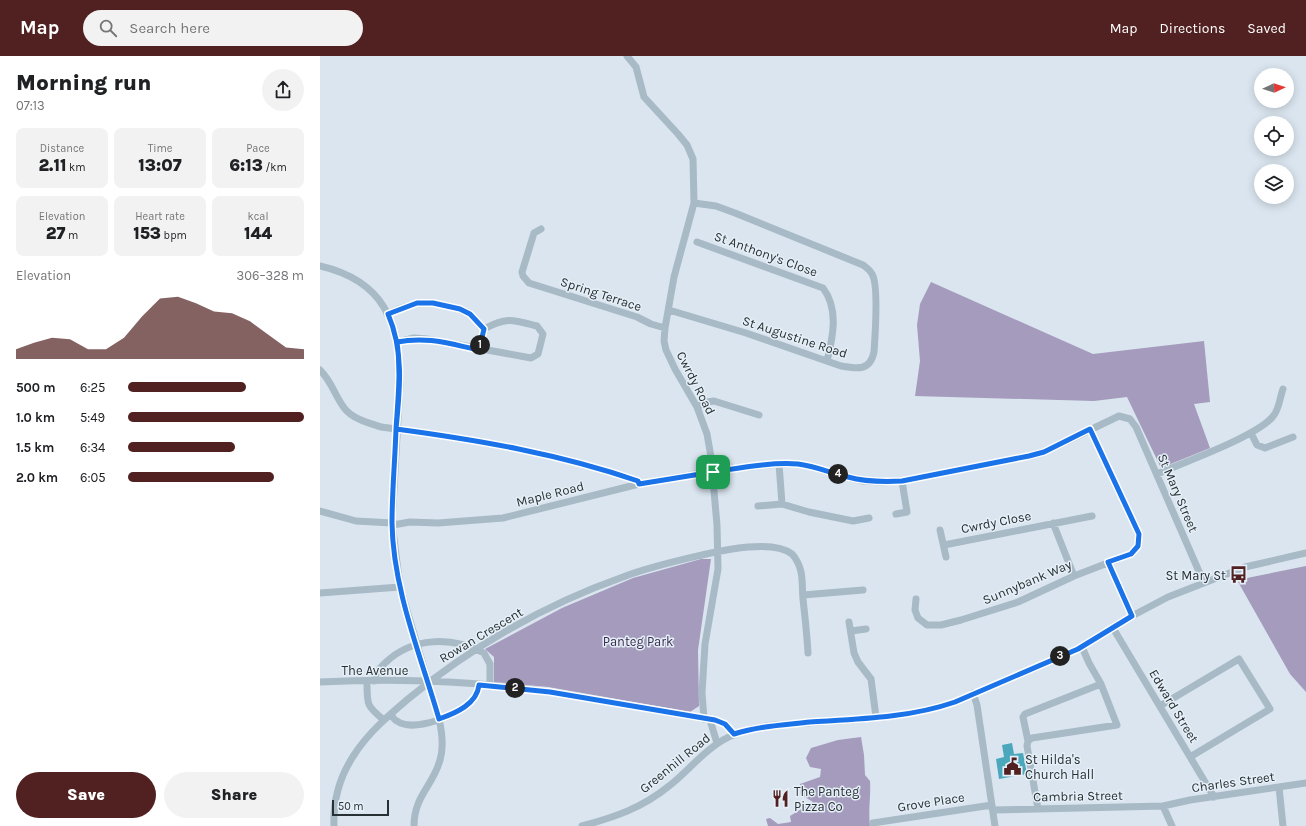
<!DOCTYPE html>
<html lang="en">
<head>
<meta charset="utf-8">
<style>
	body { margin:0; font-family:Karla,sans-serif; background:#f2f2f2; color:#202124; height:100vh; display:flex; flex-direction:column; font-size:15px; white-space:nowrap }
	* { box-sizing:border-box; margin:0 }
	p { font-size:13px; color:#757577 }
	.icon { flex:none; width:22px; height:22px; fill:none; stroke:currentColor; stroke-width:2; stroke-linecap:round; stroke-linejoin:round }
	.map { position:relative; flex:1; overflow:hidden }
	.side { display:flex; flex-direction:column; background:#fff; width:320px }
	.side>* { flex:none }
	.needle { width:26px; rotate:86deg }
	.tools { position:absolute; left:934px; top:12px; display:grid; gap:8px }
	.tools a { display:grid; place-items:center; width:40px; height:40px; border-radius:50%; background:#fff; box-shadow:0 2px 10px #0003; font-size:20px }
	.scale { position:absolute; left:12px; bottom:10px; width:57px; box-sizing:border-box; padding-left:4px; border:2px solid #273033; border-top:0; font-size:11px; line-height:14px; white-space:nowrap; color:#273033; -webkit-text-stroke:3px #e6eff7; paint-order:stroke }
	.pin { position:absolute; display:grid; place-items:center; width:34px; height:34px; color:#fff; margin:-17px; border-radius:8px; box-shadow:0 2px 6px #0006 }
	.km { position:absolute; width:20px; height:20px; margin:-10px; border-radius:50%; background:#222; color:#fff; font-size:11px; line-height:20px; text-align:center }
	.round { display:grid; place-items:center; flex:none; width:42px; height:42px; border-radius:21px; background:#f2f2f2 }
	.overview { display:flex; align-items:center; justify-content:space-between; height:68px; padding:0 16px }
	h1 { font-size:22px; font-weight:800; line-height:30px }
	.metrics { display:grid; grid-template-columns:repeat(3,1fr); gap:6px; height:68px; padding:4px 16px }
	.metrics div { display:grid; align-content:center; border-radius:8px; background:#f2f2f2; text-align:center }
	.metrics b { font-size:17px; font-weight:800 }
	.metrics small { font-size:11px; font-weight:400 }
	.metrics p { font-size:11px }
	.chart { height:112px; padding:8px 16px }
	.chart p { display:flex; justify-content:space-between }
	.chart svg { width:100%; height:72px; margin-top:4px; fill:#512020; opacity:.7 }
	.cta { display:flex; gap:8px; margin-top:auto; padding:8px 16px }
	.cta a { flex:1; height:46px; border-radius:24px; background:#512020; color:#fff; font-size:16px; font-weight:800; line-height:46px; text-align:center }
	.cta a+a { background:#f2f2f2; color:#202124 }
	ul { padding:0 16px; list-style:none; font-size:13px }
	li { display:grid; grid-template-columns:64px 48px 1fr; align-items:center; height:30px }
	li i { height:10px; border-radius:5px; background:#512020 }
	header { display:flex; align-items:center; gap:24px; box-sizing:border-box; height:56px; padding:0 20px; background:#512020; color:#fff }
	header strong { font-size:19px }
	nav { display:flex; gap:22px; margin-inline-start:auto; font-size:14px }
	.search { width:280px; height:36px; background:#f2f2f2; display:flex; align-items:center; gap:10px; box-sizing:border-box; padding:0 14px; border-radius:22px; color:#757577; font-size:15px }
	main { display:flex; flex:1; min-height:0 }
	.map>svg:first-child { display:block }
	.green { fill:#a49bbd }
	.building { fill:#4ba8bc }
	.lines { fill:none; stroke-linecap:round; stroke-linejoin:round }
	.minor { stroke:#a7bac6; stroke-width:7 }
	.route-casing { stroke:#fff; stroke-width:8 }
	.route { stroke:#1a73e8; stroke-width:5 }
	.labels { text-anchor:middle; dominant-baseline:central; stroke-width:3; stroke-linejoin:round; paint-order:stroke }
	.street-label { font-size:13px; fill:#273033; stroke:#e6eff7 }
	.poi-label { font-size:13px; fill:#273033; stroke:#e6eff7; text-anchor:start }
	.park-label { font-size:13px; fill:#372d4f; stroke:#e6eff7 }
</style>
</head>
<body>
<header>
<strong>Map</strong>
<div class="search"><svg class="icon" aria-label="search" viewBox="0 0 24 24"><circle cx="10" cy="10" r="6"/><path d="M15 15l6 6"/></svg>Search here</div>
<nav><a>Map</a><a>Directions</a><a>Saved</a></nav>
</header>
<main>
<section class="side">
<div class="overview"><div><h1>Morning run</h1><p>07:13</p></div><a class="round"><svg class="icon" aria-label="share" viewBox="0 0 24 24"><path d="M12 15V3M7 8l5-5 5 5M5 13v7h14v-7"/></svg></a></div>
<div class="metrics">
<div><p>Distance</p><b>2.11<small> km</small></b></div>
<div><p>Time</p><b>13:07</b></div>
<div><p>Pace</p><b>6:13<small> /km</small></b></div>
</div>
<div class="metrics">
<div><p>Elevation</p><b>27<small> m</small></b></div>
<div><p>Heart rate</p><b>153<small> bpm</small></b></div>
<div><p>kcal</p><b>144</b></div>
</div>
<div class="chart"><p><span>Elevation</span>306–328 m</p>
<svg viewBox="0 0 160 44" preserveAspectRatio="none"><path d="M0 44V38L10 34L20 31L30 32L40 38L50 38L60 31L70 18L80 7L90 6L100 10L110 15L120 16L130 21L140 29L150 37L160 38V44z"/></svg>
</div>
<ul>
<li><b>500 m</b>6:25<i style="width:67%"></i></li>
<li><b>1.0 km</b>5:49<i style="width:100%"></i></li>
<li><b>1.5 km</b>6:34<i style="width:61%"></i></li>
<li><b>2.0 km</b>6:05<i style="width:83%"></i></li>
</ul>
<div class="cta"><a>Save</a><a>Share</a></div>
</section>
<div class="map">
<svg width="986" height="770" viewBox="0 0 986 770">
	<rect width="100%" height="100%" fill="#dae5ef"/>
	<path class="green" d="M611,226l162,72 111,-13 6,61 -16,2 16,44 -49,20 -34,-71 -33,4 -179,-5 5,-35 -3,-36 3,-21z
		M381,503h10l-13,91 1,56 -9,6 -142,-25 -54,-5v-25l-9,-8 77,-41 71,-30z
		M986,510v126l-16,-18 -53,-94z
		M541,681l3,18 1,20 5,6c1,15 -2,30 0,45h-102l-2,-7 4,-1 8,6 13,-2 -1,-6 23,-14 -13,-8v-10l20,-7 1,-8 -11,-2 -4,-9 5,-10 27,-8z"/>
	<path class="building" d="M692,687l2,11 9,-1 4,21 -28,5 -3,-20 8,-2 -2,-12z"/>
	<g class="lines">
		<path class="minor" d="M307,0l9,11 8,30 34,37 9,11 6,14 1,44 -20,74 -9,51 -1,13 2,9 9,19 22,38 10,27 4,23 6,68 1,44 -13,75 -3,49 2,26
			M221,173l-7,4 -12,39 1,4 6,7 108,34 14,7 14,4
			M377,186l126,46c16,21 10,49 4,73
			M0,210c64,15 80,56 80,118l-8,139 8,64 39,132c3,13 5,28 1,41 -7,26 -26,36 -26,66
			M349,254l77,23 95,33c17,3 29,5 33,-14 1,-15 5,-67 -2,-78 -2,-4 -5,-6 -9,-9l-128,-52 -19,-7 -22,-3
			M67,258c24,-11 36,-14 61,-8 7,2 14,3 21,7 5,4 10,11 15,16 23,-13 30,-9 53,-3l6,8 -5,20 -7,4 -104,-19 -13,-1 -17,4
			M159,294l5,-21
			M0,314c13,13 15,27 25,39 8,10 24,14 36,18 87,11 174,26 257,54l1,3
			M377,351l10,-5 7,-1 45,14
			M931,377l6,12 8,3 28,-11
			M459,408l3,40
			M837,418c25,-11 104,-39 117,-59 5,-6 6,-18 9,-26
			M438,450l24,-2 27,8 44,9 16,-3
			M0,455l36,10 36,2
			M576,458l11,-2 -5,-31
			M733,467l21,53
			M73,469l17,-3 28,1 65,-5 136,-34 74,-13 66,-7h18l15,3 51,14 21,1 18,-1 127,-25 15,-4 75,-36 11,3 6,8 68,156
			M620,474l6,27
			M624,489l148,-29
			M788,506l24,54
			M0,537l80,-6
			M483,539l60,-5
			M596,543l-1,11 3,8 9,7h14l20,-5 57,-18 56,-26 57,-22 7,-8 1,-12 -49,-105
			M529,566l5,31 4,9 13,17 5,38
			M793,572l101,169
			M531,575l15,-2
			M47,625c0,23 -1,25 17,39
			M54,625c0,-7 6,-13 11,-18 27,-26 66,-27 99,-10l6,11v21
			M0,626c75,-4 156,-1 231,10 55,8 109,20 164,28l10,4 9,10
			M653,637l4,12 18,121
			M840,650l79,-47 31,50 -80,48
			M71,658c1,2 3,6 6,7 16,12 63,-6 74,-20 5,-5 7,-10 8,-16
			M390,664l7,23
			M708,685l-5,-24 2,-3 76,-30 -12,-21 -7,-16
			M959,731l4,39
			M843,750l9,20
			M718,753l-11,-63 1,-5 4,-3 85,-13 -16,-41
			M673,754l170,-4 27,-6 116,-17
			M553,767l119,-18
			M14,770c-1,-25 6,-50 20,-71 14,-22 34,-39 54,-56 63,-52 138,-95 215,-122 26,-10 53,-16 79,-22 22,-5 71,-16 90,-1 4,4 8,12 9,18 2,9 1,18 2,27 2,18 4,36 5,54
			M262,770c33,-9 60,-18 87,-40 22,-17 39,-42 67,-52 22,-9 48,-10 72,-11 49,-4 100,-5 147,-21l123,-53 54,-33 36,-19 77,-30 61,-14"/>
	</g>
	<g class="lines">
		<defs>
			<path id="route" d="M393,416l-74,12 -1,-3c-78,-27 -160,-41 -242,-52 4,-40 8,-78 -8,-115l29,-11h16l27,6 10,5 14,15 -5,21c-29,-6 -51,-14 -82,-8 4,29 1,57 -1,87 -1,31 -4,63 -4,94 1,67 29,133 47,196 17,-6 38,-15 40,-34l71,7 165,28 10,4 9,10c25,-8 50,-9 76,-12 48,-3 99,-4 145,-20l123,-53 54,-33 -24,-54 23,-8 7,-8 1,-12 -49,-105 -46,23 -15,4 -127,25c-18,1 -36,1 -54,-4 -17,-4 -33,-11 -50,-13 -28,-2 -58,4 -85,8"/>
		</defs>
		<use href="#route" class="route-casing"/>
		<use href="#route" class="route"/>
	</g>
	<defs>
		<symbol id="bus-bare" viewBox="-9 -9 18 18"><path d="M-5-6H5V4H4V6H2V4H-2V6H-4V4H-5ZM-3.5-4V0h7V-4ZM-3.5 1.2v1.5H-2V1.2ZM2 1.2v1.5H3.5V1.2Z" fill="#512020" stroke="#e6eff7" stroke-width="2.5" paint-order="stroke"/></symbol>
		<symbol id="civic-bare" viewBox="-9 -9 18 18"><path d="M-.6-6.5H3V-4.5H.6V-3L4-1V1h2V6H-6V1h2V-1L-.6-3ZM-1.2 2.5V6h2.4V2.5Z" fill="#512020" stroke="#e6eff7" stroke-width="2.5" paint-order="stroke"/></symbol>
		<symbol id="restaurant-bare" viewBox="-9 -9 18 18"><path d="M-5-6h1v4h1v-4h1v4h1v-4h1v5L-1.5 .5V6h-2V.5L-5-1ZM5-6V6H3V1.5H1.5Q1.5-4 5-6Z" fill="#512020" stroke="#e6eff7" stroke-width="2.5" paint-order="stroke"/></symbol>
	</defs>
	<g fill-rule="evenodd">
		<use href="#bus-bare" x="906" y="506" width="25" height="25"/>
		<use href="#civic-bare" x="680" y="698" width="25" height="25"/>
		<use href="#restaurant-bare" x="448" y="730" width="25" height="25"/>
	</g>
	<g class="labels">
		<g class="street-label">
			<text transform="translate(446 198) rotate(20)">St Anthony's Close</text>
			<text transform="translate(281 238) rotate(18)">Spring Terrace</text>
			<text transform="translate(475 281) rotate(18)">St Augustine Road</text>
			<text transform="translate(376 327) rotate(63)">Cwrdy Road</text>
			<text transform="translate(858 437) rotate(67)">St Mary Street</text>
			<text transform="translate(230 438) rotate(-14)">Maple Road</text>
			<text transform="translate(676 466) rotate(-11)">Cwrdy Close</text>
			<text transform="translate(707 526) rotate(-23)">Sunnybank Way</text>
			<text transform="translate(161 579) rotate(-31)">Rowan Crescent</text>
			<text x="55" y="614">The Avenue</text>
			<text transform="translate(854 650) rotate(59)">Edward Street</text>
			<text transform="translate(355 707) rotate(-39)">Greenhill Road</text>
			<text transform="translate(913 726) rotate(-8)">Charles Street</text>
			<text transform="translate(758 740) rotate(-1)">Cambria Street</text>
			<text transform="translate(611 746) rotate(-9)">Grove Place</text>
		</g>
		<g class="poi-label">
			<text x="906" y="519" text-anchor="end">St Mary St</text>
			<text x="705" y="703">St Hilda's<tspan x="705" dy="15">Church Hall</tspan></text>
			<text x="474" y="735">The Panteg<tspan x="474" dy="15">Pizza Co</tspan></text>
		</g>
		<g class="park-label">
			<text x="318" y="585">Panteg Park</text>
		</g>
	</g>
</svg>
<div class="tools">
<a><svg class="needle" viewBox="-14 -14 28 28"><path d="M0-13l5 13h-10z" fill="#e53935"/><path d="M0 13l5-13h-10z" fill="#757577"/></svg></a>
<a><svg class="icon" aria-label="locate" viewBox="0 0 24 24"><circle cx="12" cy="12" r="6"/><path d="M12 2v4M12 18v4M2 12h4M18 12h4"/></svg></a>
<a><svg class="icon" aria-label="layers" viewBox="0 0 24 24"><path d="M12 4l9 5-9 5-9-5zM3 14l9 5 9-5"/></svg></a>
</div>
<div class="scale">50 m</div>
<div class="pin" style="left:393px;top:416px;background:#1e9e55"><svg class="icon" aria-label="arrive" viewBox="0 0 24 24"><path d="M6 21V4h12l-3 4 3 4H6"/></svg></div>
<b class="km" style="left:160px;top:289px">1</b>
<b class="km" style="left:195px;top:632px">2</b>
<b class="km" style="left:740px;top:600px">3</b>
<b class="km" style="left:518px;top:418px">4</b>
</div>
</main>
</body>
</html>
